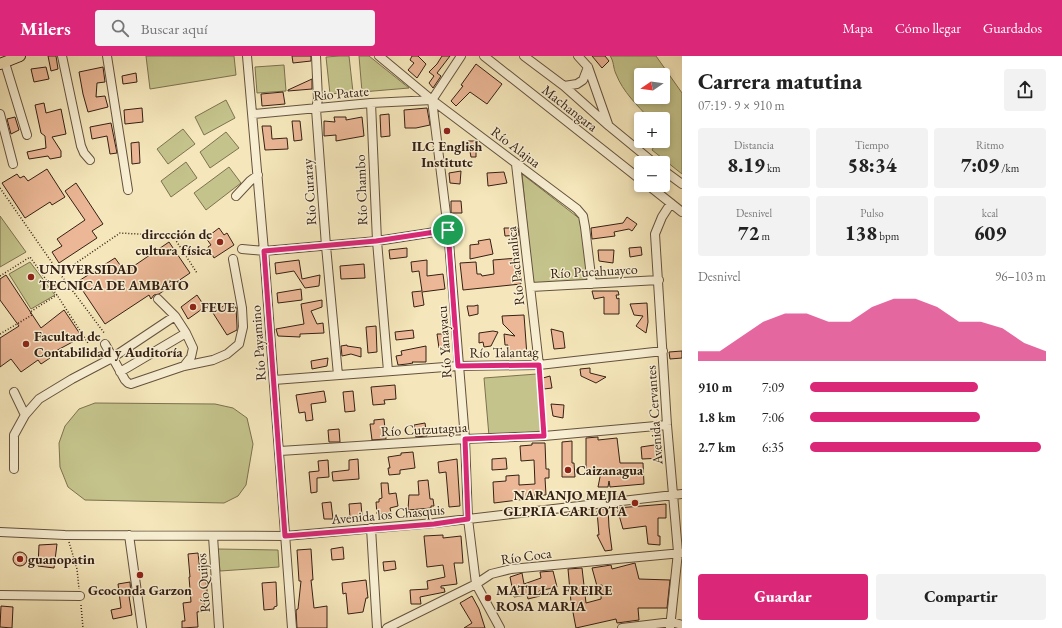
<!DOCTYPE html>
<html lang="es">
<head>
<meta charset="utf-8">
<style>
	body { margin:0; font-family:"EB Garamond",serif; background:#f2f2f2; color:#222; height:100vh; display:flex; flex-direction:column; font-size:15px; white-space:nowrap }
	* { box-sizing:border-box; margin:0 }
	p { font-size:13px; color:#767676 }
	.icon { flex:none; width:22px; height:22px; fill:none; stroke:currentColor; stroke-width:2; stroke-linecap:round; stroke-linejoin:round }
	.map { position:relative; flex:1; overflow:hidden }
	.drawer { display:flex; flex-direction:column; background:#fff; width:380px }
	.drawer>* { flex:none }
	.needle { width:26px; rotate:257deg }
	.controls { position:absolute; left:634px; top:12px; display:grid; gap:8px }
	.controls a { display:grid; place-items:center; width:36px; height:36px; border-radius:4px; background:#fff; box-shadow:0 2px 6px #0003; font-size:20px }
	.pin { position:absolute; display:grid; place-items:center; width:34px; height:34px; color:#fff; margin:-17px; border:2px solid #fff; border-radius:50%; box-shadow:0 1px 4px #0007 }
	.round { display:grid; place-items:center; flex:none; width:42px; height:42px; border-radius:4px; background:#f2f2f2 }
	.summary { display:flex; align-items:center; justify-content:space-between; height:68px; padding:0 16px }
	h1 { font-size:22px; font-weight:800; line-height:30px }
	.metrics { display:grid; grid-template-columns:repeat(3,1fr); gap:6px; height:68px; padding:4px 16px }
	.metrics div { display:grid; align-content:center; border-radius:4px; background:#f2f2f2; text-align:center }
	.metrics b { font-size:20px; font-weight:800 }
	.metrics small { font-size:11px; font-weight:400 }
	.metrics p { font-size:11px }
	.chart { height:112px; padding:8px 16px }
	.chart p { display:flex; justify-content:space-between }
	.chart svg { width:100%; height:72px; margin-top:4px; fill:#db2777; opacity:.7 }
	.primary-button { display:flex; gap:8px; margin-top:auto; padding:8px 16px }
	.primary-button a { flex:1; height:46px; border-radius:4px; background:#db2777; color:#fff; font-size:16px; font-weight:800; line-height:46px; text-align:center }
	.primary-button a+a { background:#f2f2f2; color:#222 }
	ul { padding:0 16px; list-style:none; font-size:13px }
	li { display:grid; grid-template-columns:64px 48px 1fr; align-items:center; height:30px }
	li i { height:10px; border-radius:5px; background:#db2777 }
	header { display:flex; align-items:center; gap:24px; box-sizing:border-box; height:56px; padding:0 20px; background:#db2777; color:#fff }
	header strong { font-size:19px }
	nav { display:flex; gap:22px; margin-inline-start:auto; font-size:14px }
	.search { width:280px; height:36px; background:#f2f2f2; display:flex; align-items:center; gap:10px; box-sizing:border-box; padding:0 14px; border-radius:4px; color:#767676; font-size:15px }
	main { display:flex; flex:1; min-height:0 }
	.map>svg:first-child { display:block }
	.green { fill:#c4c38b; stroke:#7c7250; fill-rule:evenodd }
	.building { fill:#ebb796; stroke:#352014 }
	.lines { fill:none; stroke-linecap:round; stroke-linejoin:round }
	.minor-casing { stroke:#65523e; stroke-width:10 }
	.major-casing { stroke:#352014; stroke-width:12 }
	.path { stroke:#352014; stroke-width:1.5; stroke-dasharray:1 2; stroke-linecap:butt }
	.minor { stroke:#f8efd3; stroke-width:8 }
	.major { stroke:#f5e7bb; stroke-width:10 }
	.route-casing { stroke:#fff; stroke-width:8 }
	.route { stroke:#db2777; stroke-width:5 }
	.poi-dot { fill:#8f2418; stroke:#f8efd3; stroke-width:1.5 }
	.labels { text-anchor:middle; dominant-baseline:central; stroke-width:3; stroke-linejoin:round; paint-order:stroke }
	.street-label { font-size:14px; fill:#352014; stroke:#f8efd3 }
	.poi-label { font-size:14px; font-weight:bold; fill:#352014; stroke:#f8efd3; text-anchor:start }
</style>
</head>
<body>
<header>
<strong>Milers</strong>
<div class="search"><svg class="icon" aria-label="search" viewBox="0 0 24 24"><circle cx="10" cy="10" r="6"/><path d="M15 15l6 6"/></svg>Buscar aquí</div>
<nav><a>Mapa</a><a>Cómo llegar</a><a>Guardados</a></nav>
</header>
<main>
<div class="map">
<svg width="682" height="572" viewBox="0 0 682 572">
	<rect width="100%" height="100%" fill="#f5e7bb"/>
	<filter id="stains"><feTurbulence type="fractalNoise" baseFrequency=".005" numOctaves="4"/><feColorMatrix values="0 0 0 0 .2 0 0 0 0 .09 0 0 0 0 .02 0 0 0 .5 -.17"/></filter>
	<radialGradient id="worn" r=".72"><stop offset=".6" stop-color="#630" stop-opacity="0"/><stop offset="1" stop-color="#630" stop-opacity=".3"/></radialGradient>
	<path class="green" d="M146,0h88l2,19 -86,14z
		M340,0h9l4,36 -23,2 -4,-37z
		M359,0h10l40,32 -47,4z
		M610,0h46l26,37v81l-30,-24 5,-9h6v-22h-13c-13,-14 -27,-27 -34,-45 -3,-6 -2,-13 -6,-18zM641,19h22v22h-22z
		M284,9l2,26 -29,2 -2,-26z
		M226,44l9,18 -31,17 -9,-18z
		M183,73l12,15 -27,20 -11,-15z
		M226,76l13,16 -29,20 -10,-16z
		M186,106l11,16 -26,19 -10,-16z
		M229,111l12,16 -35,27 -12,-17z
		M522,118l58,45 9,63 -56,3z
		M0,160l26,36 -26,15z
		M30,206l25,33 -24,14 -22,-35z
		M537,318l5,57 -53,5 -5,-58z
		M95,347l120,1 18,4 14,10 6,26 -7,41 -8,11 -14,7 -139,-3 -17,-13 -8,-20 -1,-24 6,-17 14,-17z
		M218,493l60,1 1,17 -59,4z"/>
	<path class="building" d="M48,0h8l2,13 -7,2z
		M292,0h19v5l-18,2z
		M412,0h6l8,8 -9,14 -9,-8 6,-7 -4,-3z
		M442,0h8l-13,17 4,3 -8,12 -4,-5 5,-7 -5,-4 8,-8z
		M592,0h13l4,5 -7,7z
		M476,8l26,20 -15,20 -17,-12 -14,14 -5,-5 12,-15 -2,-1z
		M46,11l3,12 -15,3 -3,-13z
		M103,11l2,15 -8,1 -1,14 9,-1 3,11 -20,5 -5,-18 -4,-22z
		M136,17l1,9 -14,2 -1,-8z
		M312,23v10l-24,2v-1z
		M283,36l2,12 -23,2 -1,-12z
		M44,47l2,10 15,-4 5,25 -14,3 9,14v6l-11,2 -2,-3 -19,3 -2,-7 19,-4 -1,-12 -4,-3 -6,-28z
		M142,52l1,14 -18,2 -1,-14z
		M427,52l3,17 -14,3h-11l-1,-18z
		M389,58l1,22 -9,1 -1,-22z
		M15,61l4,13 -8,4 -4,-15z
		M334,61h12v3l16,-3 2,19 -28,5v-6l-12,1v-15l11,1z
		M292,65h8l2,19 -8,1z
		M111,67l6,30 -7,1 -3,-18 -15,3 -2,-12z
		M262,70h9l1,13 15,-1 1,11 -23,1z
		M468,85h8v16h-5z
		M139,86l1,21 -8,1 -1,-21z
		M47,113l18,28 -13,8 -2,-3 -25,16 -23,-35 15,-9 3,4 4,-2 4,5z
		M461,115l-1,13 -10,-1 -1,-10z
		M504,116l3,11 -19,3 -1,-13z
		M76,127l27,41 -11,7 5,7 -38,25 -7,-11 10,-6 -5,-7 28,-19 -20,-29z
		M451,145h10l1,12h-11z
		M627,161l10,7 -5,7 -3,-2 -15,3 1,4 -23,3 -1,-11 32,-5z
		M219,172l5,7 3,-2 7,12 -20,13 -6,-11 3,-2 -5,-7z
		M504,172h14l1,7 -14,1z
		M490,183l3,15 -23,5v-14l9,-1 -1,-3z
		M169,186l21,31 -31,21 -5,1 -3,4 -2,-4 -44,29 -28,-42 38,-24 10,14z
		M641,191l1,8 -12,2 -1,-9z
		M407,192v9l-17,2 -1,-9z
		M598,194h16l-1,13 -14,-2z
		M518,202l3,26 -58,6 -3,-27 16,-1 1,12h4l1,2 12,-2 -1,-14z
		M299,204l3,19 18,-4 -1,11 -14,2 -11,-17 -18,3 -1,-11z
		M427,204v16l16,-2 2,15 -23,3 2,13 -10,2 -2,-15 10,-1 -3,-20 -7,1 -1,-10z
		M364,208l1,14 -24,1 -1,-13z
		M6,219l35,53 23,-18 18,27 -34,18 2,3 -9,6 -3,-4 -17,12 -10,-13 -11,8v-29l19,-12 -19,-26v-21z
		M301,233l1,11 -24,3 -1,-10z
		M592,235h26l1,4h-3l1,4 2,-1v16h-15v-17l-10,2z
		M197,239l8,12 -17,12 -7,-12z
		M322,244v7l-11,4 6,13 6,-1 1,10 -24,1v3l-22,-1 -2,-7 28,-5 -3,-20z
		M228,247l4,5 4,-1 1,19v4l-10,5 -14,-22z
		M647,247l1,19 -2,11 -10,-7 7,-10 -9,-1 -4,-11z
		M478,249v9l-9,2 -2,-10h7z
		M524,259l3,41 -17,2 -2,-13h-3l-1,-11 11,2 -12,-12 -1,-8z
		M376,270l1,26 -9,1 -2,-26z
		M551,273l12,3 2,16 -11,1z
		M413,274l1,8 -18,2 -1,-8z
		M493,275l5,1 -7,14 -7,1 -1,-5 -4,1v-10z
		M437,278h7l1,13 -6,1z
		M347,289v1l14,2v9l-10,-3 -9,2 -1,-10z
		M426,290v16h-14l1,1 -6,1 -9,1 -2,-9 6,-1 -1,-4z
		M682,295v7l-12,1 -1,-7z
		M328,302l-1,8 -15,3 -1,-8z
		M590,312v5l16,4 -10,6 -15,-7 -1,-7z
		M550,320l2,12 -8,1 -1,-11z
		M395,329l1,14 -12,1 1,4 -12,1 -2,-18z
		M324,335l2,11 -15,2 2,16 -7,1 -1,-9 -6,1 -3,-18z
		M353,335l2,20 -10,1 -2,-20z
		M551,348l13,1 -1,13 -10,-2z
		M384,363l2,20 -14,1 -2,-16h4v-4z
		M425,367l2,13 -11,1 -2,-12z
		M339,373l1,13h-11l-1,-12z
		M598,381v3l19,-2 3,25h23l1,21 -34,3 -1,-6 -1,6h-10l3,-15 -14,2 -1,-9v-27z
		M572,385v22h2l1,14h-13v-35z
		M532,387h13l1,26h3v9h-4l1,17h-12v3l-40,5 -1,-21 13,-1v-5l13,-1v10l16,-1 -1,-24 -13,1 -1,-15 12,-1z
		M661,388l1,14 -20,1 -1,-12z
		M413,396l2,16 -15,2v4l-11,1 -1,-7h2l-2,-11 13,-2v-2z
		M506,402l1,11 -15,1v-11z
		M358,403l1,20 -26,2 -1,-9 17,-2v-10z
		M457,403l3,47 -11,1 -3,-35 -7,1 -1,-11z
		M328,404l1,17 -12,1v14l-6,1 -2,-21 10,-1 -1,-10z
		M428,424l2,19h3l1,7h-3v2l-23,2 1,-15h10l-1,-14z
		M381,427h7l1,11 7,-1 2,13 -8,2 1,5 -14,1 -1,-12h3v-3l3,-1z
		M331,446l2,17h-9l-2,-16z
		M361,447l1,13 -12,1 -1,-13z
		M666,448v14h-8v18h2v9l-12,-1 -2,-18 -23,3 -6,-21z
		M608,452l1,19 3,23 -7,1 -8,-16h2l-2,-24z
		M443,479v3l18,-2 2,27h-9l3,21 -16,2v2h3l1,4 -25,5 1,7h-10l-1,-14 18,-1 -1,-8 18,-4 -2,-12 -16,2 -3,-31z
		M57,488l-3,24 -16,-2 1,-21z
		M343,491l1,12 -12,1 -1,-11z
		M311,493l2,31h-2l3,28 13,-2v22h-30l-1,-18 2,-1 3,-28h-2l-2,-31z
		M13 503a7 7 0 1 1 14 0a7 7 0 1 1-14 0Z
		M198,497l2,18h5l3,29 -4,1 1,10 -8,1 1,15 -16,1v-7h3l-2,-18 8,-1 -2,-25h1l-2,-23z
		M395,505l1,8 -12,2 -1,-9z
		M635,507l4,16 31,1 -3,28h-29l1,12 -22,3 -1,-4 -40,9 -5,-26 -3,-33 14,-1 4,35 15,-4 1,-14 -5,1 -5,-18 19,-3 1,4z
		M553,515l4,16 -18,4 1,5 -12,3 -1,-4 -13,2 -4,-20 12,-4 2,11 17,-6 -1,-6z
		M366,524l2,18h-2l-3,14 -15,2 -2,-21 -3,1 -1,-11z
		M130,526l1,14h-2l3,19 -19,4 -2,-9 10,-2 -3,-24z
		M276,526l1,24 -3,1v2l-10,1 -2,-27z
		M472,540l7,13 6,19h-21l8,-5 -12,-20z
		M1,550l12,1 -1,21 -12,-1z"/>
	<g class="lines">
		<defs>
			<path id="minor" d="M62,0l19,90 3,7 6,7
				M107,0l21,134
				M247,0l17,195 28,377
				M316,0l2,43 -2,10 10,137 12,129
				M379,0l53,44 145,109 6,7 2,11 7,57
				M461,0l-29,44 16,130 17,209 3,80 8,65 24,44
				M484,0l157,124
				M524,0l40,30 45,40 45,37
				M578,0l10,11 20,57
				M5,7l22,72
				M564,30l13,-2 6,-4 5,-13
				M371,47l6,138 11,130
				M0,58l13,50
				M253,58l118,-11 61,-3
				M516,108l23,201
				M663,114l19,14
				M648,129l34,27
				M236,140l14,-15 8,-6
				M242,193l22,2 113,-10 71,-11
				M531,231l128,-7
				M105,288l20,36 3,3 3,1 53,-18 29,-6 14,-6 12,-10 4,-17 -1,-19 -9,-49
				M184,310l7,-9 2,-9 -7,-15
				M120,316l66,-39 -11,-17 -17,-17
				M274,324l184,-14 81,-1 124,-14
				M14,336l11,23
				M280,395l185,-12 79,-3 123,-11
				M14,413v-34l11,-20 14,-16 33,-20 40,-21 63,-42
				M371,472l6,100
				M0,476l65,3 220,1 149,-13 248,-29
				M129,479l13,93
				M213,480l6,92
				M0,539l80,1
				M387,572l89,-44 15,-10 20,-5 171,-16
				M622,572l50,-6 10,3
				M670,572l8,-76 -11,-127 -12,-191 7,-17 9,-14"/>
			<path id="major" d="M0,8l20,-8"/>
		</defs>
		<use href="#minor" class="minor-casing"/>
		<use href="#major" class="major-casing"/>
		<path class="path" d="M0,132l60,86 45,60
			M60,218l60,-41 53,3 24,37
			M0,220l30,-19 27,38 31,48
			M0,278l32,-19 -2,-3 27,-17
			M539,316l4,56
			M69,486l8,27 2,20
			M81,549l2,23"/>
		<use href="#minor" class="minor"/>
		<use href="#major" class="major"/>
	</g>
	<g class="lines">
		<defs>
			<path id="route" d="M448,174l10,136 81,-1 5,71 -79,3 3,80 -34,5 -149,12 -21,-285 112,-10z"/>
		</defs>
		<use href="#route" class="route-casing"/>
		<use href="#route" class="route"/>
	</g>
	<g class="poi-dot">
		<circle cx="447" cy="75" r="4"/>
		<circle cx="220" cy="186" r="4"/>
		<circle cx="31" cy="221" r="4"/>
		<circle cx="193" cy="251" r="4"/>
		<circle cx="26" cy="288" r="4"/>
		<circle cx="568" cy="414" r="4"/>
		<circle cx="635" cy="447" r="4"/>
		<circle cx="20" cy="503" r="4"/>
		<circle cx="140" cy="519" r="4"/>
		<circle cx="488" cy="542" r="4"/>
	</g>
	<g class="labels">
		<g class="street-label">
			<text transform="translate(341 37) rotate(-5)">Rio Patate</text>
			<text transform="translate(570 52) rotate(38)">Machangara</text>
			<text transform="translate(516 91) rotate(37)">Río Alajua</text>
			<text transform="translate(361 134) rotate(-92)">Río Chambo</text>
			<text transform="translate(309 136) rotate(-94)">Río Curaray</text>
			<text transform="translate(515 210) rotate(-96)">Río Pachanlica</text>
			<text transform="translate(594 215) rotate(-3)">Río Pucahuayco</text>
			<text transform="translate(444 286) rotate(-94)">Río Yanayacu</text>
			<text transform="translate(258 287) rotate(-94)">Río Payamino</text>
			<text transform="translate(504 296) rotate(-1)">Río Talantag</text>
			<text transform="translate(654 359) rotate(-94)">Avenida Cervantes</text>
			<text transform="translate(424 373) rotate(-3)">Río Cutzutagua</text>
			<text transform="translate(388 458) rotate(-5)">Avenida los Chasquis</text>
			<text transform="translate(526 500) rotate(-8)">Río Coca</text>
			<text transform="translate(203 527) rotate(-94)">Río Quijos</text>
		</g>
		<g class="poi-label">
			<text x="447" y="90" text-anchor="middle">ILC English<tspan x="447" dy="16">Institute</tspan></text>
			<text x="212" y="178" text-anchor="end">dirección de<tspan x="212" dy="16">cultura física</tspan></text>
			<text x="39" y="213">UNIVERSIDAD<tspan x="39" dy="16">TECNICA DE AMBATO</tspan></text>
			<text x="201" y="251">FEUE</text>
			<text x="34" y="280">Facultad de<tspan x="34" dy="16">Contabilidad y Auditoría</tspan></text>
			<text x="576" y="414">Caizanagua</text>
			<text x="627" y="439" text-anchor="end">NARANJO MEJIA<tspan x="627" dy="16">GLPRIA CARLOTA</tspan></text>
			<text x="28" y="503">guanopatin</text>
			<text x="140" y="534" text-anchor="middle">Geoconda Garzon</text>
			<text x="496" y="534">MATILLA FREIRE<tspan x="496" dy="16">ROSA MARIA</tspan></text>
		</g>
	</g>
	<rect width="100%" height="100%" filter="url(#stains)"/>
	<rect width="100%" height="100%" fill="url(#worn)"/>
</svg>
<div class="controls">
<a><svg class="needle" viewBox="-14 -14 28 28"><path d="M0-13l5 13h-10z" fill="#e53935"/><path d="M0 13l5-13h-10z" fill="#767676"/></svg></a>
<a>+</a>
<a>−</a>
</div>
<div class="pin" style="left:448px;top:174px;background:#1e9e55"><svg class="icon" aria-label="arrive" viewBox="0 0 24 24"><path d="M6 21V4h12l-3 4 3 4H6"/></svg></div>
</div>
<section class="drawer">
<div class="summary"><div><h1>Carrera matutina</h1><p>07:19 · 9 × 910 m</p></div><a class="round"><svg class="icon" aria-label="share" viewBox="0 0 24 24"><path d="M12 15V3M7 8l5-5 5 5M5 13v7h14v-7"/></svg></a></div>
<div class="metrics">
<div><p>Distancia</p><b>8.19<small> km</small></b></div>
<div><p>Tiempo</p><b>58:34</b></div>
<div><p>Ritmo</p><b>7:09<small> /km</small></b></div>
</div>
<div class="metrics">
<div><p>Desnivel</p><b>72<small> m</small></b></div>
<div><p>Pulso</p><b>138<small> bpm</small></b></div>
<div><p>kcal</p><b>609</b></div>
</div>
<div class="chart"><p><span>Desnivel</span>96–103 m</p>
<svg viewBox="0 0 160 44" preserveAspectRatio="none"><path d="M0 44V38L10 38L20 29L30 20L40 15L50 15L60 20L70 20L80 11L90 6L100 6L110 11L120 20L130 20L140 24L150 33L160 38V44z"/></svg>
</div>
<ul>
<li><b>910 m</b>7:09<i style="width:71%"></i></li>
<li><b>1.8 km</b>7:06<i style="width:72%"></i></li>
<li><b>2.7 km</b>6:35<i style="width:98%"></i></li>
</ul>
<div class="primary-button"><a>Guardar</a><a>Compartir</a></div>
</section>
</main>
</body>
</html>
